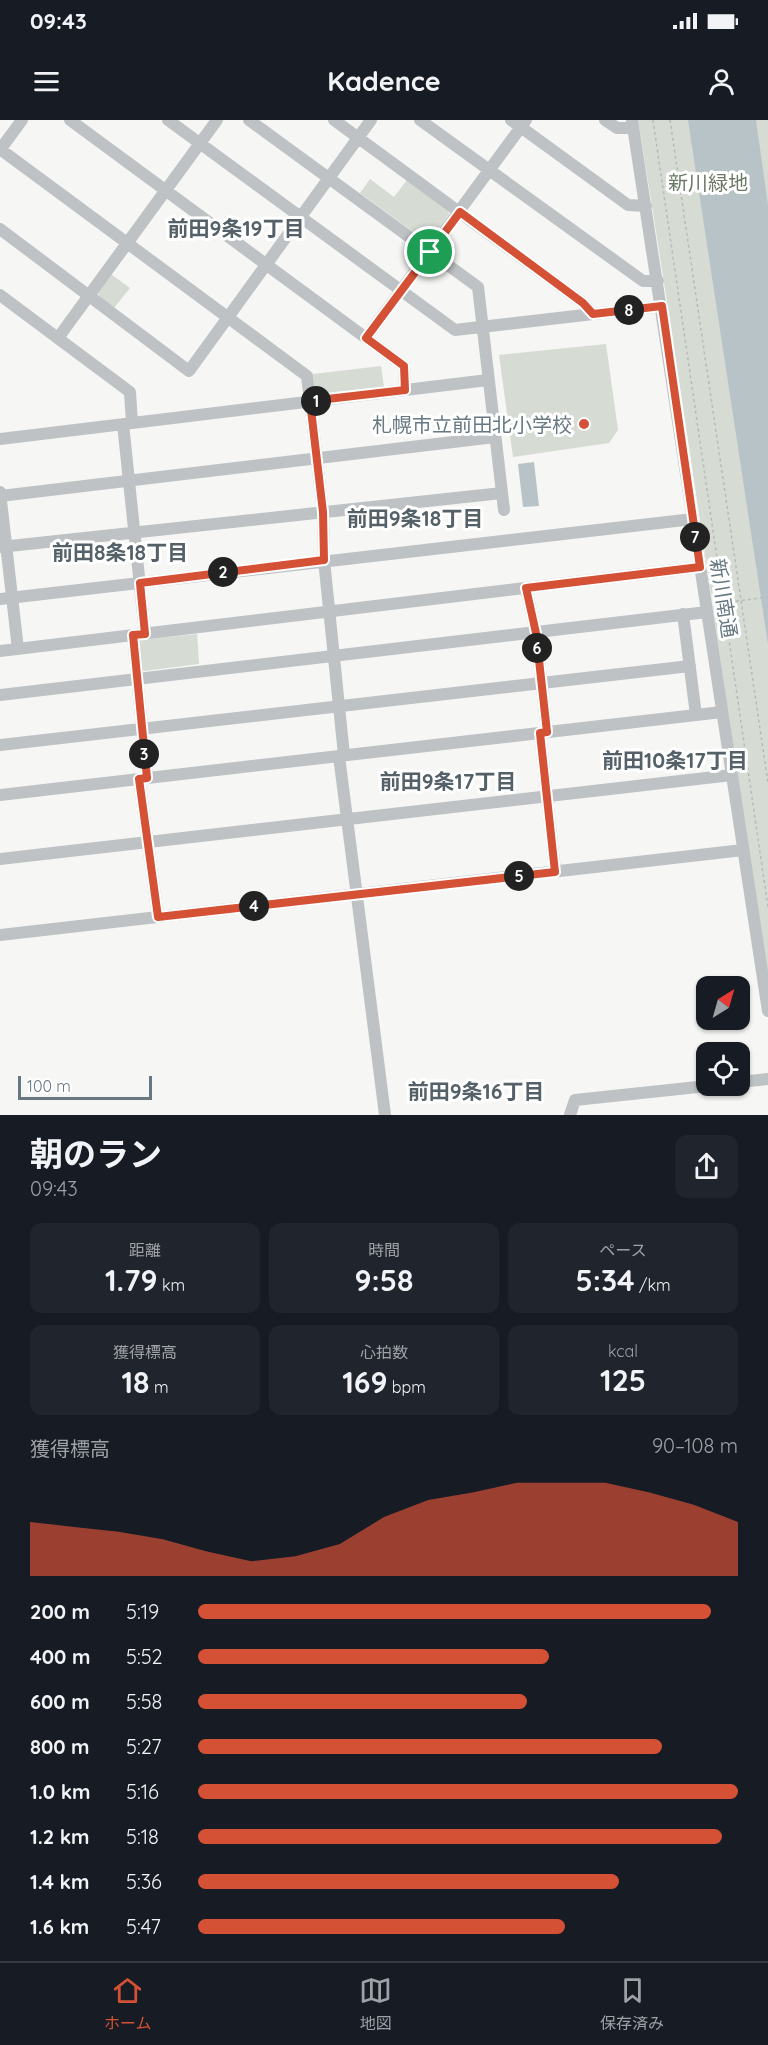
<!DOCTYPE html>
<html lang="ja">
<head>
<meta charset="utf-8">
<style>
	body { margin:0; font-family:Quicksand,"Noto Sans JP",sans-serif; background:#20242c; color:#f1f3f6; height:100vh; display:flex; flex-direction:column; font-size:22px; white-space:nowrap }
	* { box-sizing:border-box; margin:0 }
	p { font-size:20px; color:#9ea1a6 }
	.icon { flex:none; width:33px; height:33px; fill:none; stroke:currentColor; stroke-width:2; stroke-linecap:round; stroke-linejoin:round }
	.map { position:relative; height:995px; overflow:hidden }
	.details { display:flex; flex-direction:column; background:#171b24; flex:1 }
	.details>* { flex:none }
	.needle { width:39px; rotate:37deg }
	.buttons { position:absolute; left:696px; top:856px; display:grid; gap:12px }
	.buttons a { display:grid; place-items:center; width:54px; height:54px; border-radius:12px; background:#171b24; box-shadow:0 2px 4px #0004; font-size:30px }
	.scale { position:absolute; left:18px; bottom:15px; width:134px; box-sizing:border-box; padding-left:6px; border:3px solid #687882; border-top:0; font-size:16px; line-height:21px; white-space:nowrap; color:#687882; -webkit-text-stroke:4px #fff; paint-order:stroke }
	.pin { position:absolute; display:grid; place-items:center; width:51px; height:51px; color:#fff; margin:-26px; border:3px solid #fff; border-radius:50%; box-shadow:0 2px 6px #0007 }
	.km { position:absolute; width:30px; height:30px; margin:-15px; border-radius:50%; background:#222; color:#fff; font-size:16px; line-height:30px; text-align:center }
	.round { display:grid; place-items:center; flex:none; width:63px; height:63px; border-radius:12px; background:#20242c }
	.head { display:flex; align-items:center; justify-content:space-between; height:102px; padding:0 30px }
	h1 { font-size:33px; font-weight:700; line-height:45px }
	.stats { display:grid; grid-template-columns:repeat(3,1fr); gap:9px; height:102px; padding:6px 30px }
	.stats div { display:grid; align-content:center; border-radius:12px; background:#20242c; text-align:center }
	.stats b { font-size:30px; font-weight:700 }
	.stats small { font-size:16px; font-weight:400 }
	.stats p { font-size:16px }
	.chart { height:168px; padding:12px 30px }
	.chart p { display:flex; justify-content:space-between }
	.chart svg { width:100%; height:108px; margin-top:6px; fill:#d45136; opacity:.7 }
	ul { padding:0 30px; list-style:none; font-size:20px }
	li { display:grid; grid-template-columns:96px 72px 1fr; align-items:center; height:45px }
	li i { height:15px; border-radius:8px; background:#d45136 }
	.status { display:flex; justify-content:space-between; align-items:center; height:42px; padding:0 30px; background:#171b24; direction:ltr }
	.status svg { height:16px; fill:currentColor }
	header { display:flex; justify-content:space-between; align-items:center; height:78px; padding:0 30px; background:#171b24; font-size:27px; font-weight:700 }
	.dock { display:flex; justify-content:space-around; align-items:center; height:84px; border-top:2px solid #363941; background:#171b24; font-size:16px; color:#9ea1a6 }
	.dock a { display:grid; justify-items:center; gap:3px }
	.dock .active { color:#d45136 }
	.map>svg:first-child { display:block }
	.green { fill:#d6dbd3 }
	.water { fill:#b7c3c7 }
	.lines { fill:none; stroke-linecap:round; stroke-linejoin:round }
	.path { stroke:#b8bbbd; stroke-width:1.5; stroke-dasharray:3 3; stroke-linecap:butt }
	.minor { stroke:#bec2c5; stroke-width:12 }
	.path-bridge { stroke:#b8bbbd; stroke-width:1.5; stroke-dasharray:3 3; stroke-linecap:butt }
	.route-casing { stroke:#fff; stroke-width:12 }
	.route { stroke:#d45136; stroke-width:8 }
	.poi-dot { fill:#d45136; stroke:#fff; stroke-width:2 }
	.labels { text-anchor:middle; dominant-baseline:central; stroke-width:6; stroke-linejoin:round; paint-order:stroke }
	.park-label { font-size:20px; fill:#6b7a66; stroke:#fff }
	.poi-label { font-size:20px; fill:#687882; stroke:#fff; text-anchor:end }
	.street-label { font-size:20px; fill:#687882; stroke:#fff }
	.neighbourhood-label { font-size:21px; font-weight:bold; fill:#556168; stroke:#fff }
</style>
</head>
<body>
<div class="status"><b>09:43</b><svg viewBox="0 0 49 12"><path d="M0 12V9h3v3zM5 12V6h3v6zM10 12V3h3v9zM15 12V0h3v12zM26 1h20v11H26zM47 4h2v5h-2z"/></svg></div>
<header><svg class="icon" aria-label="menu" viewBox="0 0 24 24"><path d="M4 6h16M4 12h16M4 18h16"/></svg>Kadence<svg class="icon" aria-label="person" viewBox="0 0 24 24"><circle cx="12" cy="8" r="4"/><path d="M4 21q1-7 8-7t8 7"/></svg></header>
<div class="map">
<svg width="768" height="995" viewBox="0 0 768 995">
	<rect width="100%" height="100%" fill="#f6f6f4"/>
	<path class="green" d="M638,0h130v858c-44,-286 -83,-573 -130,-858z
		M370,59l24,18 13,-17 41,31 1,3 -19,27h-4l-66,-48z
		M111,154l19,14 -16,20 -15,-11 -1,-5z
		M606,224l12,86 -9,13 -96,14 -14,-102z
		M381,246l3,21 -66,7 -3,-2 -2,-18z
		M197,514l2,30 -55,7 -3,-2 -4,-26 3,-3z"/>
	<path class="water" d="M688,0h68l12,85v439z
		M534,342l5,44 -16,1 -5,-43z"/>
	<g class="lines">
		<path class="path" d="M653,0l115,787
			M670,0l98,663
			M722,483l8,-1"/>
		<path class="minor" d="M70,0l334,246 1,24
			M168,0l287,210 207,-24
			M249,0l229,167 26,223
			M334,0l249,183 10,11
			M420,0l223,161h15
			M511,0l117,85 18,1
			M605,0l12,8h16
			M632,0l136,891
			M0,29l307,227 16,136 1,48 20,195
			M0,30l22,-30
			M0,109l189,142 182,-251
			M0,175l130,97 2,31
			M58,218l159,-218
			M366,218l160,-218
			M123,304l22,210
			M0,319l488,-59
			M0,372l18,157
			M0,376l495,-59
			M0,427l502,-54
			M526,468l10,45 11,99
			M0,479l693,-80
			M683,494l13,101
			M133,515l14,143
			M0,531l700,-84
			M0,575l707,-83
			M540,613l15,138
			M0,625l690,-79
			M339,636l46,359
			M139,659l19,138
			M0,675l722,-83
			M0,739l732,-84
			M0,815l743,-85
			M740,962l28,-3
			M570,995l5,-15 132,-14"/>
		<path class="path-bridge" d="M730,482l38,-5"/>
	</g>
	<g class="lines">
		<defs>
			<path id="route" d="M460,92l123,91 10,11 69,-8 38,261 -174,21 10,45 11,99 -7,1 15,139 -397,45 -19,-138 8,-1 -14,-143 12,-1 -5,-51 184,-23 -1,-48 -13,-111 95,-11 -1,-24 -38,-28z"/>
		</defs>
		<use href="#route" class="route-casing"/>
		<use href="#route" class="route"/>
	</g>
	<circle class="poi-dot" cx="584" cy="304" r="6"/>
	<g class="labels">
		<g class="park-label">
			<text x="708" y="62">新川緑地</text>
		</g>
		<g class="poi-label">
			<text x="572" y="304">札幌市立前田北小学校</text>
		</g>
		<g class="street-label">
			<text transform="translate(724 478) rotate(81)">新川南通</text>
		</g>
		<g class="neighbourhood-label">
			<text x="236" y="108">前田9条19丁目</text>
			<text x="415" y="398">前田9条18丁目</text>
			<text x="120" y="432">前田8条18丁目</text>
			<text x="675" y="640">前田10条17丁目</text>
			<text x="448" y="661">前田9条17丁目</text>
			<text x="476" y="971">前田9条16丁目</text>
		</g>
	</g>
</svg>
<div class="buttons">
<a><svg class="needle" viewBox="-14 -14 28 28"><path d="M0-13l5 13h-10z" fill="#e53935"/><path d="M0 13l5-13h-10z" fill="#9ea1a6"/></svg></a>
<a><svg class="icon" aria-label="locate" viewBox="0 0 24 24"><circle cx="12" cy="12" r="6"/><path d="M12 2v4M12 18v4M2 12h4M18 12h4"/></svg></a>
</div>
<div class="scale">100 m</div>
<div class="pin" style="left:430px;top:132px;background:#1e9e55"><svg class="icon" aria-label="arrive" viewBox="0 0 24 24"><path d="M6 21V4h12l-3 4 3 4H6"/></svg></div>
<b class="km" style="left:316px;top:281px">1</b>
<b class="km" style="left:223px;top:452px">2</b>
<b class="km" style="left:144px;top:634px">3</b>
<b class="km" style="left:254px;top:786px">4</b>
<b class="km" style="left:519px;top:756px">5</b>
<b class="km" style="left:537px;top:528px">6</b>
<b class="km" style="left:695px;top:417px">7</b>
<b class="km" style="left:629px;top:190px">8</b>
</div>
<section class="details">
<div class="head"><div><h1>朝のラン</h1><p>09:43</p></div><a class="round"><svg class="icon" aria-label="share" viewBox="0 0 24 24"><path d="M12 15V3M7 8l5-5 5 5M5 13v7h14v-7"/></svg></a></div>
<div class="stats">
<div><p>距離</p><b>1.79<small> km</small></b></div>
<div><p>時間</p><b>9:58</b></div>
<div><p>ペース</p><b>5:34<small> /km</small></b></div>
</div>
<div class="stats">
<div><p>獲得標高</p><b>18<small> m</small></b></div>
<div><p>心拍数</p><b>169<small> bpm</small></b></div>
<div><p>kcal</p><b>125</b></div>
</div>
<div class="chart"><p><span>獲得標高</span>90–108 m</p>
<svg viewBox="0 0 160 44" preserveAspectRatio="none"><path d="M0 44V22L10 24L20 26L30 29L40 34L50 38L60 36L70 31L80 20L90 13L100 10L110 6L120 6L130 6L140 10L150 15L160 22V44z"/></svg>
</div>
<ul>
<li><b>200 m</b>5:19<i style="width:95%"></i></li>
<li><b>400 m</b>5:52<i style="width:65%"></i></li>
<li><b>600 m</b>5:58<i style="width:61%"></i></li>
<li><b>800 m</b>5:27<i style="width:86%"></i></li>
<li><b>1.0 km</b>5:16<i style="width:100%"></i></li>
<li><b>1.2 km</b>5:18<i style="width:97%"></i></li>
<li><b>1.4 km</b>5:36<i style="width:78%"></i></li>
<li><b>1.6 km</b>5:47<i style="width:68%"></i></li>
</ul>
</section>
<nav class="dock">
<a class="active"><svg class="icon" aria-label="home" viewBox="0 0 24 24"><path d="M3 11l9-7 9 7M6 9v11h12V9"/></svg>ホーム</a>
<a><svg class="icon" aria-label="map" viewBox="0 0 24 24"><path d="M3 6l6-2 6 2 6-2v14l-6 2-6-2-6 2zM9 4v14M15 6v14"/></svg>地図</a>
<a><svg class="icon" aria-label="saved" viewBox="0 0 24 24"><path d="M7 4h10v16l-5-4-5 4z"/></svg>保存済み</a>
</nav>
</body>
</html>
